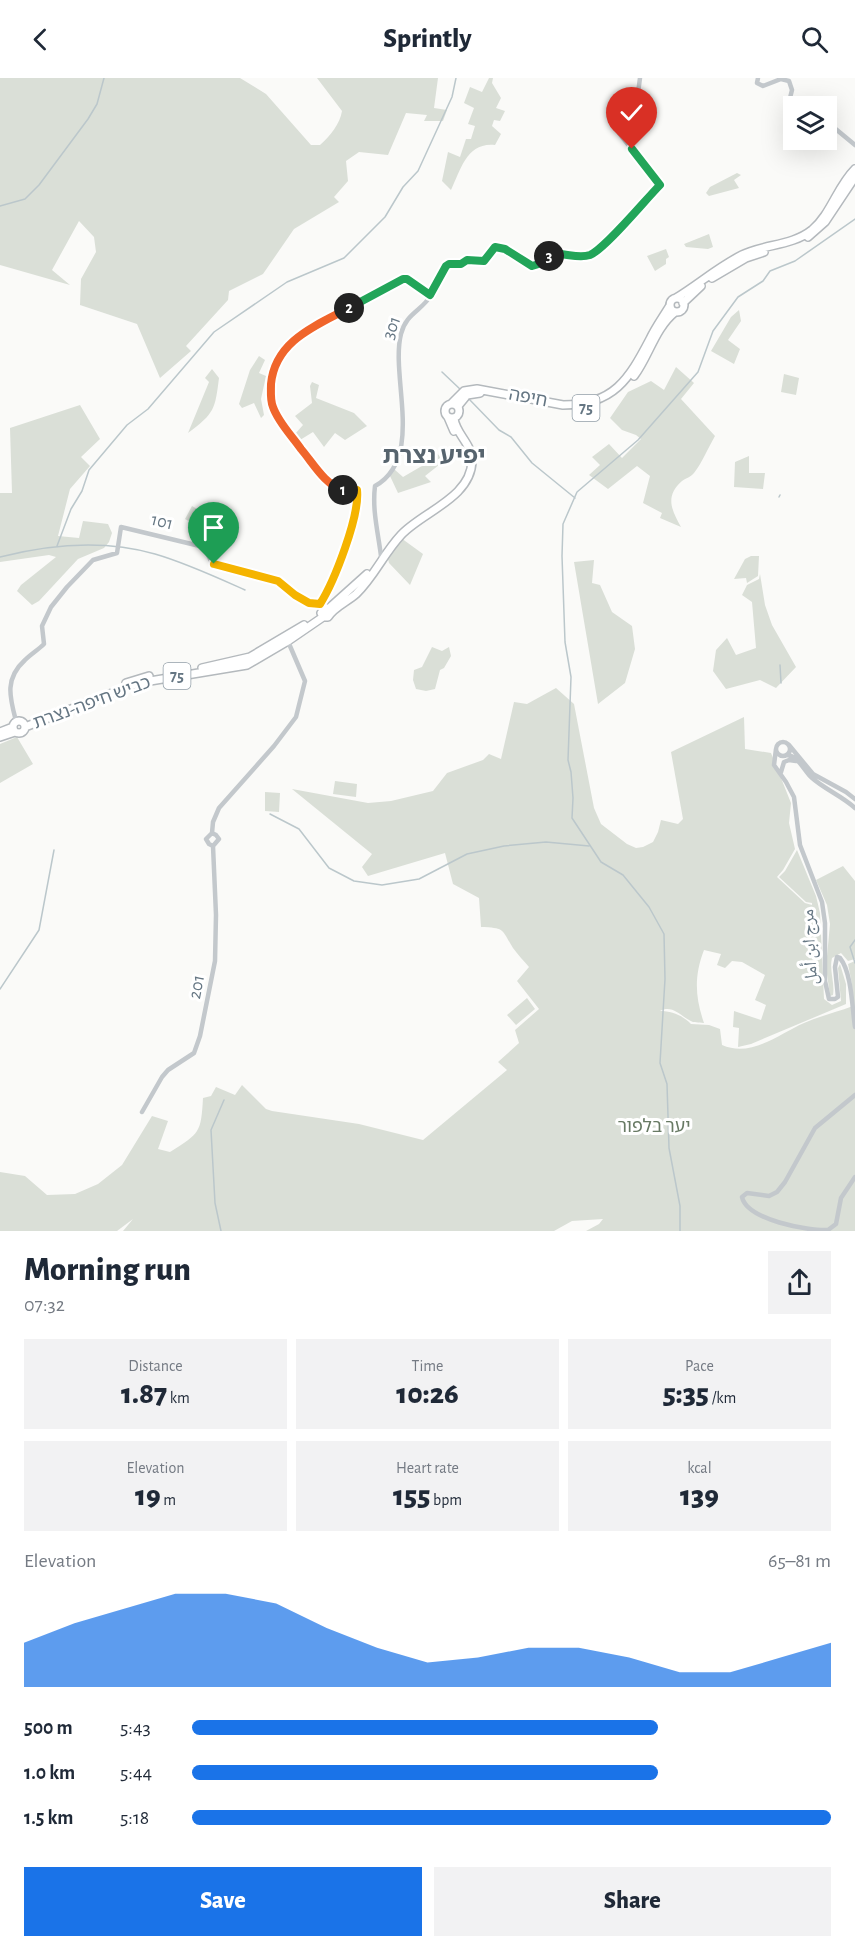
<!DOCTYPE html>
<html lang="en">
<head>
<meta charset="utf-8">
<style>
	body { margin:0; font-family:"Alegreya Sans","Noto Naskh Arabic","Noto Sans Hebrew",sans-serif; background:#f2f2f3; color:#1f2937; height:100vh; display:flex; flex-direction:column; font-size:22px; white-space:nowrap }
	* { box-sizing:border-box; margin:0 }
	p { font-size:20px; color:#747a83 }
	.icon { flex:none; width:33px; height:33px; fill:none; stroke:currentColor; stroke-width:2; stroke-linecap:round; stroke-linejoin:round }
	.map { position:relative; height:1153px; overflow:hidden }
	.side { display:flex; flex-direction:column; background:#fff; flex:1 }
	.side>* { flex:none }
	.controls { position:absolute; left:783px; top:18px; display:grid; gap:12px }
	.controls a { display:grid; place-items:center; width:54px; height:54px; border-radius:0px; background:#fff; box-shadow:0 6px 24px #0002; font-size:30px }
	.pin { position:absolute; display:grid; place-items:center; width:51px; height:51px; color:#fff; margin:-62px -26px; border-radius:50% 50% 50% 0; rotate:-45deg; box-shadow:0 0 6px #0007 }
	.pin .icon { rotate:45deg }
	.km { position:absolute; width:30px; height:30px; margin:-15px; border-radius:50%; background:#222; color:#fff; font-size:16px; line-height:30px; text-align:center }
	.round { display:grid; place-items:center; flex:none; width:63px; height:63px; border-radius:0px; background:#f2f2f3 }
	.head { display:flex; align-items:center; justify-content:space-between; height:102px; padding:0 24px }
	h1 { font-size:33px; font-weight:800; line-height:45px }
	.metrics { display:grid; grid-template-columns:repeat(3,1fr); gap:9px; height:102px; padding:6px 24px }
	.metrics div { display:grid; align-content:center; border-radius:0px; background:#f2f2f3; text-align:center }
	.metrics b { font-size:30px; font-weight:800 }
	.metrics small { font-size:16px; font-weight:400 }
	.metrics p { font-size:16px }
	.chart { height:168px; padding:12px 24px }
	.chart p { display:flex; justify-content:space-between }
	.chart svg { width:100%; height:108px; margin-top:6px; fill:#1a73e8; opacity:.7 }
	.action { display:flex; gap:12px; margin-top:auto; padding:12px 24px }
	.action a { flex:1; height:69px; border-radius:0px; background:#1a73e8; color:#fff; font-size:24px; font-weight:800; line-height:69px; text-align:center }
	.action a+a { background:#f2f2f3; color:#1f2937 }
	ul { padding:0 24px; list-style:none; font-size:20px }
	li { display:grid; grid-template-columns:96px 72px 1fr; align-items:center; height:45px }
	li i { height:15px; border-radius:8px; background:#1a73e8 }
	header { display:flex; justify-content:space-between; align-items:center; height:78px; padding:0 24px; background:#fff; font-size:27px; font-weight:800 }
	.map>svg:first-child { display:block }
	.green { fill:#dadfd7 }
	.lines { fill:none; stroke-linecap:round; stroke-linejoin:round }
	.stream { stroke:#bbc7cb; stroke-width:1.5 }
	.highway-casing { stroke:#b4b9bd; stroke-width:10 }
	.minor { stroke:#c3c8cc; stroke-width:4.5 }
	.highway { stroke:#fff; stroke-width:7 }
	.split-1-casing { stroke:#fff; stroke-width:12 }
	.split-2-casing { stroke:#fff; stroke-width:12 }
	.split-3-casing { stroke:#fff; stroke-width:12 }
	.split-4-casing { stroke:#fff; stroke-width:12 }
	.split-1 { stroke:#f5b400; stroke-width:8 }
	.split-2 { stroke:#f0652b; stroke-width:8 }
	.split-3 { stroke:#22a559; stroke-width:8 }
	.split-4 { stroke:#22a559; stroke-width:8 }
	.labels { text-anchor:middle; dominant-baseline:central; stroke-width:6; stroke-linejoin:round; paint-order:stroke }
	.shield { fill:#fff; stroke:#939fa8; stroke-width:1.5 }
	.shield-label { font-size:16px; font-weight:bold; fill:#657683 }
	.street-label { font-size:18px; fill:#657683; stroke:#fff }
	.park-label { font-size:18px; fill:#687a64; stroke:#fff }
	.district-label { font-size:24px; font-weight:bold; fill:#57646e; stroke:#fff }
</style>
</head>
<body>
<header><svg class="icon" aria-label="back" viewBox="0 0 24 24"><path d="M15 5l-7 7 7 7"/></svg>Sprintly<svg class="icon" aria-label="search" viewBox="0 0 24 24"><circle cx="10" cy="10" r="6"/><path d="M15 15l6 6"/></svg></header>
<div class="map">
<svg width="855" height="1153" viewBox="0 0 855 1153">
	<rect width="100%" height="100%" fill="#fafaf8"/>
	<path class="green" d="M0,0h240l26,16 45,51h9c10,-9 20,-21 22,-34l-25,-33h121l-4,30 13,2 -4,11h-19l3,-6 -21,-2 -18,42 -29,-3 -13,9 2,20 -14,16 5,5 -45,27 -31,45 -34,17 -1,9 -42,46 5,5 -31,27 -23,-54 -57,-19 1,-26 15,-27 -2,-15 -15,-16 -27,49 18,15 -70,-20z
		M489,0h4l-1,5 9,15 -5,10 9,3 -5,10 -6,-1 -2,6 9,8 -6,11c-28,-3 -34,24 -44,45l-9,-9 6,-29 12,5 6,-18h5l4,-13 -7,-2 6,-16 -10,-5 6,-16 12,5z
		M737,95l4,2 -7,5 5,8 -30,8 -3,-3 4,-6z
		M709,156l4,13 -5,2 -22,-2 -2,-3z
		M666,171l3,8 -3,2v5l-11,7 -8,-15z
		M739,232l2,11 -13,19 12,9 -6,15 -23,-13 20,-34z
		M259,278l6,4 -6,13 7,3 -5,23 3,16 -3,3 -7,-15 -12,5 -3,-4 11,-34z
		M676,289l18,16 -13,16 34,37c-7,12 -13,27 -21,37 -3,4 -8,5 -12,8 -17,15 -11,28 -1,46l-21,-9 2,-5 -19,-10 7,-27 -13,-10 -29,23 -19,-14 11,-10 -8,-8 17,-13 13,14 19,-19 -5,-4 -14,-5 -12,-12 18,-26 23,-11 13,9z
		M212,291l7,9c-4,31 -4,35 -31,55l21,-51 -4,-4z
		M784,296l15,4 -3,17 -15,-3z
		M312,304l7,3 -3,13 38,15 13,13 -22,14 -10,-7 -11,14 -11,-15 -13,8 -5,-6 8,-9 -8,-9 17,-13 -2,-17z
		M80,327l20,34 -19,18 9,9 -20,23 -12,47 21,2 4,-17 25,3 4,9 -3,9 -5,6 -26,11 -39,42 -7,4 -15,-14 4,-6 35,-28 -7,-2 -49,7v-69h12l-2,-65z
		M435,373l9,10 -19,15 6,6 -33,11 -8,-17 4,-7 9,8 24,-14 4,-10z
		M749,378v17h16l-2,16 -29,-2 1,-25z
		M192,428l19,11 -7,13 -19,-11z
		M401,460l22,16 -13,31 -21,-22 -1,-4z
		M751,478h8l-1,20 -11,7 -1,-5 -12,1 11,-20z
		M594,482l-2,23 8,2 12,27 20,14 3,23 -10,34 -27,21 -24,-142z
		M760,496l5,31 7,20 24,42 -20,21 -16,-8 -34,9 -13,-18 3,-21 11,-12 9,17 20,-7 -4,-46 -10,-7 5,-10 12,-6z
		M432,569l10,4 7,-4 2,9 -7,12 -4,2 -5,19 -9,2 -10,-2 -3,-9 1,-10 8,-3z
		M556,610l18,16 20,104 7,16 26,20 9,4 7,-1 10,-5 5,-10 3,-12 17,4 5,-5 -12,-67 73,-35 1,32 26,4 20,50 -2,20 6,26 -12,21 -6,7 28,26 7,2v-2l-6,-1 -27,-25 6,-6 12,-21 19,46 4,17 4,86 8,6 9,-4 -3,-33 2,-4 6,20v20l-95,40 -13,3 1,-19 -6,-1 1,-16 27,9 5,-15 -11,-5 10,-25 -23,-13 -10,-1 -7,7 -8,-3 4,-11 -17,-4c-10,26 -9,47 0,73 -1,0 -11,-1 -11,-1 -12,-5 -20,-18 -33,-11 12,0 22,4 31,13l18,1 11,4 2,16c29,13 57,-11 82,-22 16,-7 33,-11 49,-17l-1,-22 -4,-20 7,-3v270h-269l13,-7 4,-5 -31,2 -18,10h-431l10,-12 -16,12h-117v-59l25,4 22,19 28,-1 23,-10 24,-19 30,-49 16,5 -10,28 12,3c30,-19 31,-19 33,-54l8,-2 5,-9 19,8 7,-10 24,24 6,2 87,13 64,16 84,-70 -9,-8 21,-19 -4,-13 24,-21 -22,-28 12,-14c-5,-6 -11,-12 -16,-19 -12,-19 -7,-20 -32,-21l-2,-29 -26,-14 -8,-31 -77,23 -6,-9 10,-13 -80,-65 76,14 23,-2 42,-10 14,-18 36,-13 6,-6 12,5 13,-57 13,2z
		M17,659l16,27 -33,19v-39z
		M335,703l22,3 -1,13 -23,-3z
		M265,714l15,1 -1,19 -14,-1z
		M843,788l12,15v78l-7,2 -7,-8 -9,5c-3,12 3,25 1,37l-3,1 -4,-29 4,-43 -3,-19 -11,-25z
		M527,920l8,11 -19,16 -9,-10z"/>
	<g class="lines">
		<path class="stream" d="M0,128l25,-7 14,-14 49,-66 9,-15 7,-26
			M442,294l19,18
			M468,320l31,32 12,7 21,26 43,35
			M779,419l1,-2
			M57,468l14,-37 11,-18 7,-21 38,-45 21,-16 66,-77 73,-50 57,-24 41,-41 18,-30 15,-16 34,-74 4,-19
			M0,479c51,-13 103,-18 155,-3 31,9 61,23 90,36
			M780,587l1,18
			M270,736l29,15 30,39 25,13 28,4 37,-6 48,-25 37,-8 42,-4 43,4
			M855,862l-5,7 5,16
			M0,911l39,-59 15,-80
			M221,1153l-6,-28 -4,-73 13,-30
			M680,1153v-25l-11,-58 -2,-64 -7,-21 5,-84 -1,-45 -15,-27 -26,-32 -22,-13 -29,-44 1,-20 -2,-26 -3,-12 3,-83 -6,-35 -3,-86 1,-32 14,-32 61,-52 60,-68 15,-41 25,-34 25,-16 7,-10 25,-10 60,-42"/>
		<defs>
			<path id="highway" d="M808,159l17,-15 30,-45
				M712,200l34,-20 18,-6
				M670 227a7 7 0 1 1 14 0a7 7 0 1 1-14 0Z
				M676,220c23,-14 42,-31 66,-43 22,-11 50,-9 70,-25 19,-16 25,-43 43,-61
				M683,225l18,-17
				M634,298c15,-20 21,-48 41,-64
				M452,325l12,-12 13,-2 86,16c51,0 66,-26 87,-66 5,-11 13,-22 19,-32
				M445 333a7 7 0 1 1 14 0a7 7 0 1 1-14 0Z
				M458,328l9,-11 13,-2
				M448,339l6,14
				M328,531l39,-35
				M330,535l-4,-5 -5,5 2,4h5c6,-10 19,-15 28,-23 18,-17 28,-41 45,-59 21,-23 70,-37 71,-74 0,-17 -16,-27 -18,-42
				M202,590l48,-11 54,-32
				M126,605l23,-7
				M13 649a6 6 0 1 1 12 0a6 6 0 1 1-12 0Z
				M25,649l113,-44 109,-18 41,-24 35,-24
				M0,654l13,-5
				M0,659l15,-5"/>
		</defs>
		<use href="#highway" class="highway-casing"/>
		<path class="minor" d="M758,0l-1,5 6,3 18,-7 8,2 3,9 -4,16 6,4
			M826,43l29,24
			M381,478c-3,-24 -9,-46 -6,-70 50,-28 15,-109 26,-152 5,-21 21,-23 30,-39 5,-10 7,-21 15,-29l3,-2h12l6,-4h17l11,-13c17,1 25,17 40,20l17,-13c19,0 34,8 50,-7l58,-62 -41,-52 19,-40 2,-15
			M320,526c15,-23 40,-87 37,-114l-16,-1 -16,-10 -38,-49 -16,-26 3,-37 14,-22 22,-16 93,-50h4l23,16
			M16,643c-6,-23 -12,-42 9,-61 6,-6 13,-10 19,-16l-2,-18 9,-19 16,-20 26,-27 24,-7 4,-26 83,20 8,16 66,18 17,14 14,8 11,1
			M776 671a7 7 0 1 1 14 0a7 7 0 1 1-14 0Z
			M789,667l24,29 33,18 9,7
			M776,671l-2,16 12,17 8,15 6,48 22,57 3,21v58l4,18h6l3,-2 -3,-30 2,-10 3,1c12,15 12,50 15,69
			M787,677c11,1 16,14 24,22 13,12 31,19 44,31
			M781,694l3,-10 5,-2 7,1
			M212,755l1,-11 6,-14 55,-62 22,-29 9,-36 -18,-42
			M212,755l-6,6 3,5 4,2
			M212,755l4,2 3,4 -6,7
			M855,1017l-40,33 -30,54 -8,10 -8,4 -22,-3 -5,4c5,23 66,34 86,33l8,-6 5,-26 14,-21
			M142,1034l20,-35 6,-7 26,-17 6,-17 15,-75 1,-46 -3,-69"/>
		<use href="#highway" class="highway"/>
	</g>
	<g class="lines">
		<defs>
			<path id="split-1" d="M214,486l64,17 17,14 14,8 11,1c14,-22 40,-88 37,-114h-14"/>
			<path id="split-2" d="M343,412c-18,-5 -30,-27 -42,-41 -9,-13 -23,-27 -28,-42 -3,-7 -2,-15 -2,-23 4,-43 44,-58 78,-76"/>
			<path id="split-3" d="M349,230l54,-29h4l23,16 16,-29 3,-2h12l6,-4 17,1 11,-14 10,2 27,17 10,-3 7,-7"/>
			<path id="split-4" d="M549,178c12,-6 27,4 41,-1 15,-6 56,-56 70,-70l-28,-36"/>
		</defs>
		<use href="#split-1" class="split-1-casing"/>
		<use href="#split-2" class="split-2-casing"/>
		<use href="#split-3" class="split-3-casing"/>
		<use href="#split-4" class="split-4-casing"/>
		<use href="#split-1" class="split-1"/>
		<use href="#split-2" class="split-2"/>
		<use href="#split-3" class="split-3"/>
		<use href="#split-4" class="split-4"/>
	</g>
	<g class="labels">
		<g class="shield">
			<rect x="572.5" y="317" width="27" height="26" rx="4.5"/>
			<rect x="163.5" y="585" width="27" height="26" rx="4.5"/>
		</g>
		<g class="shield-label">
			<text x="586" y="330">75</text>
			<text x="177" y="598">75</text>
		</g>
		<g class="street-label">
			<text transform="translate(392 250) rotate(-70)">301</text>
			<text transform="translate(528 320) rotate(11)">חיפה</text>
			<text transform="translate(162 444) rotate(14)">101</text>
			<text transform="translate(92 625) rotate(-20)">כביש חיפה-נצרת</text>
			<text transform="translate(810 869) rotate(-93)">مرج ابن أمل</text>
			<text transform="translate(197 909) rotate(-79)">201</text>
		</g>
		<g class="park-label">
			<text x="654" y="1049">יער בלפור</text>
		</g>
		<g class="district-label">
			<text x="434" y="378">יפיע נצרת</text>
		</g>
	</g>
</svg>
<div class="controls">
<a><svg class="icon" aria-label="layers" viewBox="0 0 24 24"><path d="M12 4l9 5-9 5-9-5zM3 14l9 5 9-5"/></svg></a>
</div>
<div class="pin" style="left:214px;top:486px;background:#1e9e55"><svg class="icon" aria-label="arrive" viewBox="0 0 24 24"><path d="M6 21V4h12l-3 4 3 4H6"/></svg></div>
<div class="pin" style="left:632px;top:71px;background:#d93025"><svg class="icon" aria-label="check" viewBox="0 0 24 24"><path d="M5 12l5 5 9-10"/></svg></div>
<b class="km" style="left:343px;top:412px">1</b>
<b class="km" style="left:349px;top:230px">2</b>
<b class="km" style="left:549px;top:178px">3</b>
</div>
<section class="side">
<div class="head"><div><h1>Morning run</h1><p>07:32</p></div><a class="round"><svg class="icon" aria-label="share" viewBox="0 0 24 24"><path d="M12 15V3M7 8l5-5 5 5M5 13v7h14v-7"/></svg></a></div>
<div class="metrics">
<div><p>Distance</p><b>1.87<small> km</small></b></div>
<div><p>Time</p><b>10:26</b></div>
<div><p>Pace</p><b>5:35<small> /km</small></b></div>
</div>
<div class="metrics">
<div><p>Elevation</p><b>19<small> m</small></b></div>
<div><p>Heart rate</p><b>155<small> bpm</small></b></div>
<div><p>kcal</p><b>139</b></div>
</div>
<div class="chart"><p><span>Elevation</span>65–81 m</p>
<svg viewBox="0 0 160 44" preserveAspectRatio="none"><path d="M0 44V26L10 18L20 12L30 6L40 6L50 10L60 20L70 28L80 34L90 32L100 28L110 28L120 32L130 38L140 38L150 32L160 26V44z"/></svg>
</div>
<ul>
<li><b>500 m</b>5:43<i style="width:73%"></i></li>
<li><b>1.0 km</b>5:44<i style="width:73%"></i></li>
<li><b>1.5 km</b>5:18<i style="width:100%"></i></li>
</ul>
<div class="action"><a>Save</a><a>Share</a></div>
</section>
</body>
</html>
